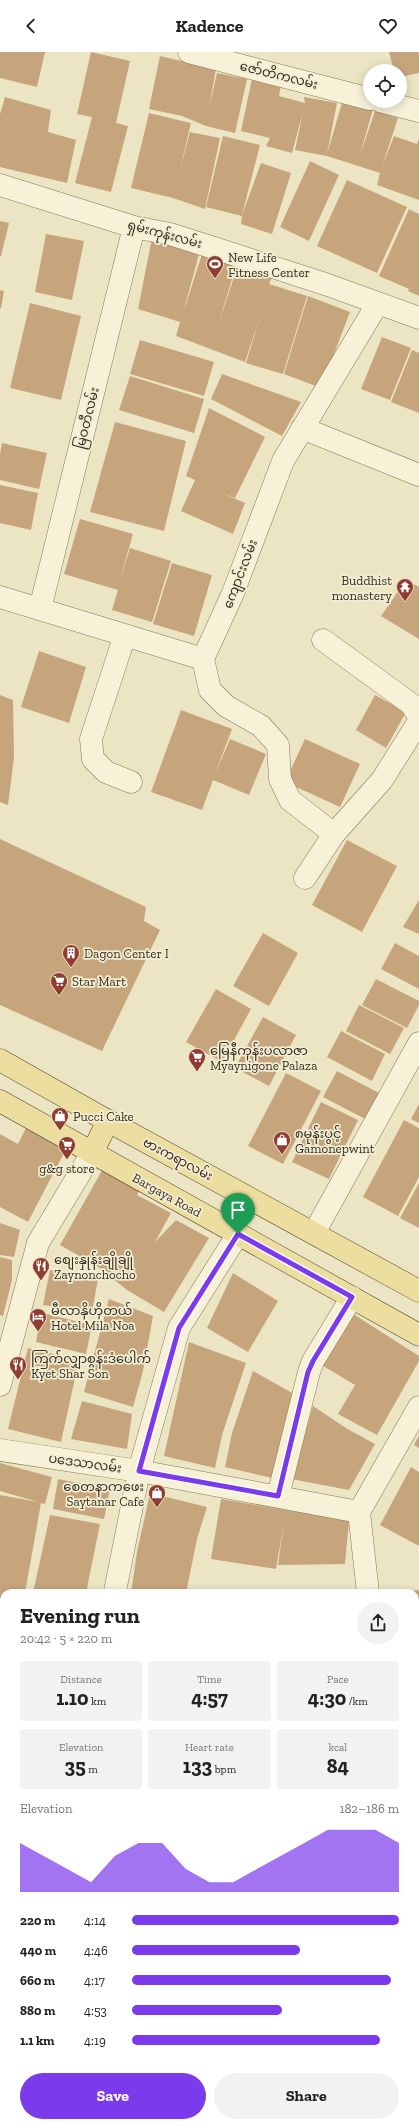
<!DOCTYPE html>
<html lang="en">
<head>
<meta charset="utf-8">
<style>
	body { margin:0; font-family:"Zilla Slab","Noto Sans Myanmar",serif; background:#f2f2f2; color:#222; height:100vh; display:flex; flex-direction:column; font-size:15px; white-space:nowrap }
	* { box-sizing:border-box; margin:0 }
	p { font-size:13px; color:#767676 }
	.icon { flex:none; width:22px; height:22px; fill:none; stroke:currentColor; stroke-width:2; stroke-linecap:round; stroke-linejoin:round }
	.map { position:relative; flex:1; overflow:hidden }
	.panel { position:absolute; left:0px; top:1537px; width:419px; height:538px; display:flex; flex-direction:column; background:#fff; border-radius:12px 12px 0 0; box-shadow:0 2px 10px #0003 }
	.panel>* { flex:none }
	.controls { position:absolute; left:363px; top:12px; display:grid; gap:8px }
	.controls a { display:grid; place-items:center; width:44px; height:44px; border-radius:50%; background:#fff; box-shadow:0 2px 10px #0003; font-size:20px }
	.pin { position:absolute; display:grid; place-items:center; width:34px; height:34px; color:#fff; margin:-41px -17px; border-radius:50% 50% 50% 0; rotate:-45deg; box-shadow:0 0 4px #0007 }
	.pin .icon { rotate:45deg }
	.round { display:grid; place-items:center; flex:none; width:42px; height:42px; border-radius:21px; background:#f2f2f2 }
	.headline { display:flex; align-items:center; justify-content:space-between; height:68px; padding:0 20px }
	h1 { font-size:22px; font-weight:700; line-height:30px }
	.metrics { display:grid; grid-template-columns:repeat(3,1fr); gap:6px; height:68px; padding:4px 20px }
	.metrics div { display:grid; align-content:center; border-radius:4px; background:#f2f2f2; text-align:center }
	.metrics b { font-size:20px; font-weight:700 }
	.metrics small { font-size:11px; font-weight:400 }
	.metrics p { font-size:11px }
	.chart { height:112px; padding:8px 20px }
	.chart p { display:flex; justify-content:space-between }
	.chart svg { width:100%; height:72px; margin-top:4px; fill:#7c3aed; opacity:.7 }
	.action { display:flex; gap:8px; margin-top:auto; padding:8px 20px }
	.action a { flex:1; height:46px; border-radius:24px; background:#7c3aed; color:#fff; font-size:16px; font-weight:700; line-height:46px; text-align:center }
	.action a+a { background:#f2f2f2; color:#222 }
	ul { padding:0 20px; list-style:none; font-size:13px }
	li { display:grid; grid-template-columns:64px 48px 1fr; align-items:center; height:30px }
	li i { height:10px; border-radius:5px; background:#7c3aed }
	header { display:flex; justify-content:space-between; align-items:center; height:52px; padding:0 20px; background:#fff; font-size:18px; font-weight:700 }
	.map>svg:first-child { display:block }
	.green { fill:#bdc999 }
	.building { fill:#c7a57c }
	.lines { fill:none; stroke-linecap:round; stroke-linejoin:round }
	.minor-casing { stroke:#85775c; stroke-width:23 }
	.major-casing { stroke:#534530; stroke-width:23 }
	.minor { stroke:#f6f1d7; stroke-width:22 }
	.major { stroke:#ecde9e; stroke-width:22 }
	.route-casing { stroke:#fff; stroke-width:8 }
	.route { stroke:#7c3aed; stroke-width:5 }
	.labels { text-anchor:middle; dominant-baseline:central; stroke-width:3.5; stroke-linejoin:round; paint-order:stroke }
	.street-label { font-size:13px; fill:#362d1f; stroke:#f3eed3 }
	.poi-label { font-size:13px; fill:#362d1f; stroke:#f3eed3; text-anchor:start }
</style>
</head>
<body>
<header><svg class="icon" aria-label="back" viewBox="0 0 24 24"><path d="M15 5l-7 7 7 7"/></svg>Kadence<svg class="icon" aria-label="heart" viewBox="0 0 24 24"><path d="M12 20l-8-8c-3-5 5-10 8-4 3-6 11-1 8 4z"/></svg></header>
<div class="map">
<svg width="419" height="2075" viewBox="0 0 419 2075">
	<rect width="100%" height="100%" fill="#ebe5c4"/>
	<path class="green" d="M419,1690v385h-419v-337h4v333h411v-380z"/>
	<path class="building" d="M0,0h45l-8,35 -37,-9z
		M91,0l39,9 -14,62 12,3 -17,66 -36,-9 17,-66 -15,-3z
		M389,0h30v21l-19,4v-6h-6z
		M160,4l56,13 -7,39 8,-35 30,6 -12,54 -29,-7 -24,-10 -33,-7z
		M253,22l29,6 -3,16 26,7 -1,-6 33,6 -10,51 17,-58 30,9 -14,50 15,-44 23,7 -16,49 12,-31 23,8 2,-5v61l-42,-15 3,-12 -53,-17 -32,-6 8,-38 -11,41 -26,-7 4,-8 -29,-7z
		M5,45l46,13 -3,22 28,8 -9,43 -67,-16v-53z
		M149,61l42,10 -11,47 10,-38 30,6 -15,71 -32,-11 -42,-10z
		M223,84l37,9 -18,70 19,-52 30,10 -19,61 -31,-10 1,-8 -36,-9z
		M310,109l29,14 -30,66 -29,-14z
		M347,128l60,27 -30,66 -60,-27z
		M409,157l10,5v82l-11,-5 1,-2 -30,-13z
		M0,169l9,2 -8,33h-1z
		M153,181l48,14 -18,66 20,-62 34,12 -19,62 20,-60 34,12 -3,7 38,12 -24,78 -37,-11 14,-46 -15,45 -69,-26 4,-14 -42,-13z
		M46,182l38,7 -12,59 -37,-8z
		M0,238l4,1 -3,17h-1z
		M308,244l42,16 -29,76 -37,-14z
		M30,251l51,13 -20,84 -51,-12z
		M382,285l29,11 -21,52 -29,-11z
		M140,288l74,22 -10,34 -74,-22z
		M412,298l7,3v60l-28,-11z
		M222,322l79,28 -19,34 -71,-37z
		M130,324l74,23 -10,34 -75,-23z
		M209,356l56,29 -30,61 -15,-6 25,11 -12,31 -52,-23 14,-31 -9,-4z
		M115,370l71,19 -22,90 -74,-19z
		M2,391l45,10 -8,36 -39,-9v-26z
		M0,433l38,8 -7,37 -31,-7z
		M80,467l53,15 -14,49 11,-35 41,13 -19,61 -40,-12 6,-20 -54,-16z
		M172,511l40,12 -18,61 -41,-12z
		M406,528l13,7v52l-38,-23z
		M39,599l47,16 -17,56 -48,-16z
		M0,643l13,5 1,57 -6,48 -8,-3z
		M375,643l31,17 -20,36 -30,-18z
		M181,658l51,19 -17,45 15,-35 36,15 -17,41 -36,-15 -11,30 -51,-18z
		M305,687l55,25 -20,43 -55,-25z
		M0,787l146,68 -2,14 16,9 -58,121 -102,-46z
		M347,788l50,26 -35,66 -50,-27z
		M419,848v34l-16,-7z
		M263,881l35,20 -29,53 -36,-20z
		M395,891l24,13v33l-38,-20z
		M376,927l43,22v4l-12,23 -45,-23z
		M216,937l35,20 -29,53 -36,-20z
		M359,953l45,23 -14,26 -44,-23z
		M263,965l33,18 -27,51 -34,-18z
		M341,979l44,23 -13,27 -45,-24z
		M337,1019l44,23 -14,26 -44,-23z
		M286,1021l35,18 -38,73 -35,-18z
		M321,1050l37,18 -29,59 -37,-17z
		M419,1052v19l-8,-4z
		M404,1068l15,8v49l-21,39 -35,-19z
		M26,1076l40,21 -38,73 -28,-15v-73l18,10z
		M104,1115l37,21 -4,7 34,18 -16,29 21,-22 33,18 -45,74 -37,-22 -30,-24 -37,-21z
		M419,1131v45l-19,-10z
		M0,1171l20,7 -6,27 -14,-2z
		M0,1205l12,3v20l-9,36 -3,-1z
		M50,1218l48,9 -6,33 -49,-7z
		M233,1221l45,28 -30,51 -41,-24z
		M109,1247l44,17 -10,55 -10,36 -49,-15z
		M347,1258l72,46v5l-42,74 -39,-21 17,-29 -40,-24z
		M42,1261l50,12 -6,29 -50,-12z
		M189,1290l57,21 -24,72 -7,33 -51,-12z
		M28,1296l51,12 -18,82 -53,-13z
		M253,1319l41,23 -22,84 -47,-11 7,-34z
		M82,1349l50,13 -5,35 -56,-10z
		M313,1354l33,22 29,16 -26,46 -58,-11z
		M419,1383v13l-5,-3z
		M0,1411l52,14 -7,27 -4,-1 -16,90h-21v16h-4v-114l38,7 -38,-11z
		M411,1415l8,5v74l-39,-21z
		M58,1427l52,10 -6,30 -51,-10z
		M150,1441l57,14 -10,32 -11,54h-55l6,-41z
		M221,1447l128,22 -4,43 -67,1 6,-42 -8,46 -65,-10z
		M50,1463l50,9 -14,69h-53z
		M419,1538v84l-4,1v-82l-12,-1z
		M0,1618h4v32l-4,1z
		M415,1834l4,1v161l-4,-1z"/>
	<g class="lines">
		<defs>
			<path id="minor" d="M189,0l181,47
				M380,49l39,10
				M0,133l134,42 36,7 44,14 114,37 91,33
				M302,376l117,47
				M0,545l203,62 30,-66 50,-132 95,-158
				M40,557l94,-382
				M125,583l-34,104 2,20 13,13 25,10
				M323,588l88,64 8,13
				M203,607l7,31 16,16 35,20 17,19 2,34 10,21 44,34 -29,44
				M334,782l48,-54 37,-59
				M314,1181l105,-190
				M0,1333l38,-142 54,-90
				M0,1398l139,21 220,41
				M278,1444l31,-124 4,-11 39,-64
				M115,1539l24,-120 40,-143 59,-94
				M368,1541l-9,-81 60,-105"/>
			<path id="major" d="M0,1008l108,61 311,170
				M0,1049l419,234
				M92,1101l16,-32
				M415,1648h4
				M415,1669h4
				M0,1693h4
				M0,1721h4"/>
		</defs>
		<use href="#minor" class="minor-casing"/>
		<use href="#major" class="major-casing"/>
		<use href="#minor" class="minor"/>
		<use href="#major" class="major"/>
	</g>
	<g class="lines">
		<defs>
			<path id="route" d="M238,1182l114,63 -39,64 -5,11 -30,124 -139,-25 40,-143z"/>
		</defs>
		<use href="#route" class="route-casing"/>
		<use href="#route" class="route"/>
	</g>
	<defs>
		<symbol id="stadium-pin" viewBox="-11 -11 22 30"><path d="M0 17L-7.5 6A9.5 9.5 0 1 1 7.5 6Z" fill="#903c30" stroke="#f3eed3"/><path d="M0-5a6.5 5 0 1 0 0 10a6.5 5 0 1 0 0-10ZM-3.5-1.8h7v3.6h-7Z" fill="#fff"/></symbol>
		<symbol id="temple-pin" viewBox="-11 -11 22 30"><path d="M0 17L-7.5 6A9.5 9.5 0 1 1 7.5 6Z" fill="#903c30" stroke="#f3eed3"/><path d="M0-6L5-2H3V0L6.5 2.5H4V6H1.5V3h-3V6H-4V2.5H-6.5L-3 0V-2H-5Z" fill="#fff"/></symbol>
		<symbol id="building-pin" viewBox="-11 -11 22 30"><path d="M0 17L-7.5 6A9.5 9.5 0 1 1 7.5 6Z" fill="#903c30" stroke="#f3eed3"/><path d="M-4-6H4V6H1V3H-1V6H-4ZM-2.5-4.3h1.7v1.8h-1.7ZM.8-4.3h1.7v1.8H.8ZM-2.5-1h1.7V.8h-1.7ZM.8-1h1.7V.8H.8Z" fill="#fff"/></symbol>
		<symbol id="supermarket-pin" viewBox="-11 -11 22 30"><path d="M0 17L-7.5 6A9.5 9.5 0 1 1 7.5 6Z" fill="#903c30" stroke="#f3eed3"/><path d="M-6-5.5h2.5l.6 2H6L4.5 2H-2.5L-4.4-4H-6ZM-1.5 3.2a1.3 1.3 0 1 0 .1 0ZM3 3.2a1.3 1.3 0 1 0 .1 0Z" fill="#fff"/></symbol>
		<symbol id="shop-pin" viewBox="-11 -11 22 30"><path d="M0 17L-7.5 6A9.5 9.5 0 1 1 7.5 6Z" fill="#903c30" stroke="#f3eed3"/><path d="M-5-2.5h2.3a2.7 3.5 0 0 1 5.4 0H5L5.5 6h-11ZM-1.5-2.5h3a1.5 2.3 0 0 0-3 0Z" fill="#fff"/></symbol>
		<symbol id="restaurant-pin" viewBox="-11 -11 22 30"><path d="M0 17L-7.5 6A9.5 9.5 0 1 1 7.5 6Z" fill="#903c30" stroke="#f3eed3"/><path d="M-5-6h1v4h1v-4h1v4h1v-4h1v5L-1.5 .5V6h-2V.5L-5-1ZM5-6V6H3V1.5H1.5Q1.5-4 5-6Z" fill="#fff"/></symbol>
		<symbol id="hotel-pin" viewBox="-11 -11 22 30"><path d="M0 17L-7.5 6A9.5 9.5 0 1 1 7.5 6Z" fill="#903c30" stroke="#f3eed3"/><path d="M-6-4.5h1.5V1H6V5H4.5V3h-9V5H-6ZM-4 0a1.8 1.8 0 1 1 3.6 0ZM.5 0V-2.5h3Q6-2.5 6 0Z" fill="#fff"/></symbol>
	</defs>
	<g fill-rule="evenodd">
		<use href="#stadium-pin" x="205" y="202" width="20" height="27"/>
		<use href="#temple-pin" x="395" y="525" width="20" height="27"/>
		<use href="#building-pin" x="61" y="891" width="20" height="27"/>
		<use href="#supermarket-pin" x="49" y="919" width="20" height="27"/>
		<use href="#supermarket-pin" x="187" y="995" width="20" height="27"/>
		<use href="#shop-pin" x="50" y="1054" width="20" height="27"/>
		<use href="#shop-pin" x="272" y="1078" width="20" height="27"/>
		<use href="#supermarket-pin" x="57" y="1083" width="20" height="27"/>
		<use href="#restaurant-pin" x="31" y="1204" width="20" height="27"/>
		<use href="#hotel-pin" x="28" y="1255" width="20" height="27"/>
		<use href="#restaurant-pin" x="8" y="1303" width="20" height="27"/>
		<use href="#shop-pin" x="147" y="1431" width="20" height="27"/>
	</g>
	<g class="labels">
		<g class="street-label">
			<text transform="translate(279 23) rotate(14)">ဇော်တိကလမ်း</text>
			<text transform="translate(165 182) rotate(15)">ရှမ်းကုန်းလမ်း</text>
			<text transform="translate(87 366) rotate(-76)">မြဝတီလမ်း</text>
			<text transform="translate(240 522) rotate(-69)">ကျောင်းလမ်း</text>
			<text transform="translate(178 1107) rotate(28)">ဗားကရာလမ်း</text>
			<text transform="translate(167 1143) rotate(29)">Bargaya Road</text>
			<text transform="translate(85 1411) rotate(8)">ပဒေသာလမ်း</text>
		</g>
		<g class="poi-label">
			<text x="228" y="205">New Life<tspan x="228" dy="15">Fitness Center</tspan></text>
			<text x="392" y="528" text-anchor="end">Buddhist<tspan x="392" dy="15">monastery</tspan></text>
			<text x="84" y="901">Dagon Center I</text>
			<text x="72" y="929">Star Mart</text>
			<text x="210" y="998">မြေနီကုန်းပလာဇာ<tspan x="210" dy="15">Myaynigone Palaza</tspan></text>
			<text x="73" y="1064">Pucci Cake</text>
			<text x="295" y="1081">၈မုန်းပွင့်<tspan x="295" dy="15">Gamonepwint</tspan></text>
			<text x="67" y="1116" text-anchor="middle">g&amp;g store</text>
			<text x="54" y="1207">စျေးနှုန်းချိုချို<tspan x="54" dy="15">Zaynonchocho</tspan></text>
			<text x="51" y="1258">မီလာနိုဟိုတယ်<tspan x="51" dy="15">Hotel Mila Noa</tspan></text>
			<text x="31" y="1306">ကြက်လျှာစွန်းဒံပေါက်<tspan x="31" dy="15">Kyet Shar Son</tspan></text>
			<text x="144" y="1434" text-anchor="end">စေတနာကဖေး<tspan x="144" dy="15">Saytanar Cafe</tspan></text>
		</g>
	</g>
</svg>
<div class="controls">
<a><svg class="icon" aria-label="locate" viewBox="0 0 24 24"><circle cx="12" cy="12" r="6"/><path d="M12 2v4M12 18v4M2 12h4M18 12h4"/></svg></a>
</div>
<div class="pin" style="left:238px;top:1182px;background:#1e9e55"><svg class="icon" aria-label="arrive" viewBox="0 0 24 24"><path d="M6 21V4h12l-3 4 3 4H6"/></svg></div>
<section class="panel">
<div class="headline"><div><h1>Evening run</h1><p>20:42 · 5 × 220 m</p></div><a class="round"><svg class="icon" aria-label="share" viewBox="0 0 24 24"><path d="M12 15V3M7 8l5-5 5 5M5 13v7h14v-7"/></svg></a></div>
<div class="metrics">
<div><p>Distance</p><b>1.10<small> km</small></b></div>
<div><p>Time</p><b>4:57</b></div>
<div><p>Pace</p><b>4:30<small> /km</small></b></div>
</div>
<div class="metrics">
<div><p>Elevation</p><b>35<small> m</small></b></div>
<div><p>Heart rate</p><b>133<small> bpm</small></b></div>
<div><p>kcal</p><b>84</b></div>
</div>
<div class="chart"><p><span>Elevation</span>182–186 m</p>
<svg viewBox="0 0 160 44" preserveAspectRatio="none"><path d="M0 44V14L10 22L20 30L30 38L40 22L50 14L60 14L70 30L80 38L90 38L100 30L110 22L120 14L130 6L140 6L150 6L160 14V44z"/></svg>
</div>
<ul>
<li><b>220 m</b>4:14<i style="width:100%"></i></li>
<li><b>440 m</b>4:46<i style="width:63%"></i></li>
<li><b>660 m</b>4:17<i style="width:97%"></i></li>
<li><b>880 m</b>4:53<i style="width:56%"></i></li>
<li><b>1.1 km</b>4:19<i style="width:93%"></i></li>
</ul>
<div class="action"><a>Save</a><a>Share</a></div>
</section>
</div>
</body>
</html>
